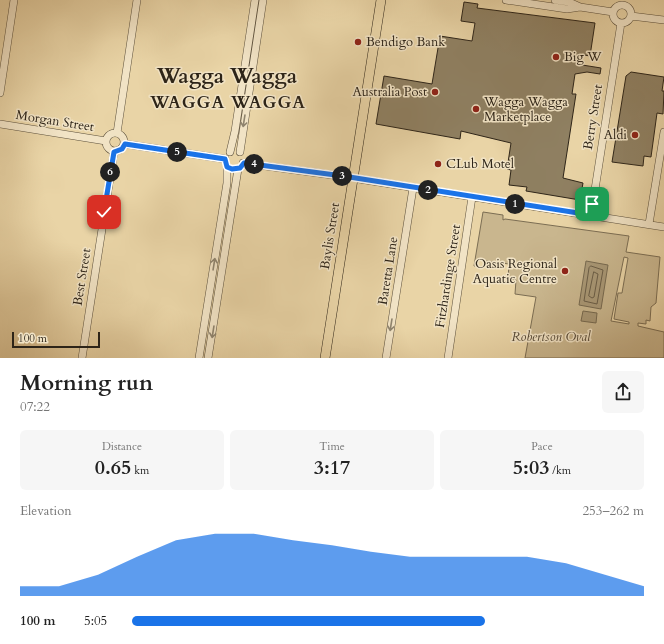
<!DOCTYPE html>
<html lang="en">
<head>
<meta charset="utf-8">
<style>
	body { margin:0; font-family:Cardo,serif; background:#f6f6f6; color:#222; height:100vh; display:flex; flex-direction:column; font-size:15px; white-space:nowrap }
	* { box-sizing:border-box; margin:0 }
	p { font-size:13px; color:#767676 }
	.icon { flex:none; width:22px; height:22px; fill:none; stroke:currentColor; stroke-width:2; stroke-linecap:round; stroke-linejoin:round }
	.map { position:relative; height:358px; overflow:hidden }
	.details { display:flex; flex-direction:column; background:#fff; flex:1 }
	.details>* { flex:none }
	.scale { position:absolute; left:12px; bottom:10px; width:88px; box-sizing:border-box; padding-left:4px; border:2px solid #2d2418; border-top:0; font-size:11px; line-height:14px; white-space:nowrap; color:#2d2418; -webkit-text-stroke:3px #f1e3c5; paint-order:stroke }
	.pin { position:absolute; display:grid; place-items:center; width:34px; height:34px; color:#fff; margin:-17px; border-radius:8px; box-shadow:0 2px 6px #0006 }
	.km { position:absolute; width:20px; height:20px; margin:-10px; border-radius:50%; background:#222; color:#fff; font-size:11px; line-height:20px; text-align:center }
	.round { display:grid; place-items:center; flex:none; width:42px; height:42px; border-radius:6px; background:#f6f6f6 }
	.overview { display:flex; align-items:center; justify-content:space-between; height:68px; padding:0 20px }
	h1 { font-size:22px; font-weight:600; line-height:30px }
	.stats { display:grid; grid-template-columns:repeat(3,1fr); gap:6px; height:68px; padding:4px 20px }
	.stats div { display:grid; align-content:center; border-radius:6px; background:#f6f6f6; text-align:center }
	.stats b { font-size:20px; font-weight:600 }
	.stats small { font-size:11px; font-weight:400 }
	.stats p { font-size:11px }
	.chart { height:112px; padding:8px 20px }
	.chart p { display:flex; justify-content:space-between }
	.chart svg { width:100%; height:72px; margin-top:4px; fill:#1a73e8; opacity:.7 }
	ul { padding:0 20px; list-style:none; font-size:13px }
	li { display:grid; grid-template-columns:64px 48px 1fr; align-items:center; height:30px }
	li i { height:10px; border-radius:5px; background:#1a73e8 }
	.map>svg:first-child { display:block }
	.green { fill:#c9b68e; stroke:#7b6d53; fill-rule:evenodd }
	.water { fill:#a99876; stroke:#776a50 }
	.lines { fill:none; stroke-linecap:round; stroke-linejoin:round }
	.shore { stroke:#6b5e47; stroke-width:1 }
	.building { fill:#8f8062; stroke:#2d2418 }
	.minor-casing { stroke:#5c503c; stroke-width:8 }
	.major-casing { stroke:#2d2418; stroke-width:10 }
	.minor { stroke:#f1e3c5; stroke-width:7 }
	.major { stroke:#e9d4a6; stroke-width:9 }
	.oneway { stroke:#8f846e }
	.route-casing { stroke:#fff; stroke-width:8 }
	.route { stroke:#1a73e8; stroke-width:5 }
	.poi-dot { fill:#8f2418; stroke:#f1e3c5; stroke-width:1.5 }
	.labels { text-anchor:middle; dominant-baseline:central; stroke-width:3; stroke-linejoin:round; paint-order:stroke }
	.poi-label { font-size:13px; fill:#2d2418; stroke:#f1e3c5; text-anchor:start }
	.street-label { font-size:13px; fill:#2d2418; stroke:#f1e3c5 }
	.park-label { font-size:13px; font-style:italic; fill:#544836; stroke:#f1e3c5 }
	.district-label { font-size:17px; font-weight:bold; letter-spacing:1px; fill:#2d2418; stroke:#f1e3c5 }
	.town-label { font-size:21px; font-weight:bold; fill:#2d2418; stroke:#f1e3c5 }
</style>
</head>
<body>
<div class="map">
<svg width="664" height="358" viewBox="0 0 664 358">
	<rect width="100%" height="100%" fill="#e9d4a6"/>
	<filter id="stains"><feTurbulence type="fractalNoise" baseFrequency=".005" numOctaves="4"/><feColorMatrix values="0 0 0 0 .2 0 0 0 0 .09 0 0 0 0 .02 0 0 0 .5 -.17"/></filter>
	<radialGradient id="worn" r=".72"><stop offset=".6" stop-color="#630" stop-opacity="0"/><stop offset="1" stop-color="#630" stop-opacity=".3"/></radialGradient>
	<path class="green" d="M483,212l20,3v5l2,-1 124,17 -3,16 34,5 -4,46 -5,4 -1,14 -4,-1v4l-8,-1v3l26,6v26h-139l11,-61 -21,-3 1,-14 -8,-1 1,-15 -31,-4 -1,6h-3zM624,257l4,1 -6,35h-4l-4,26 15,3v2l-18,-3z"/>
	<path class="water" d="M586,261l22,4 -7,44 -22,-4z
		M583,311l14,2 -1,10 -15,-2z"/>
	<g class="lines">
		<path class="shore" d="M591,266l12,4 -6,34 -13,-3 5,-33z
			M594,272l4,2 -4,23 -2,1 -3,-2z"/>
	</g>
	<path class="building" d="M464,2l14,2 -1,4 118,15 -5,33 -12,-2 -2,10 25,4 -1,6 -13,-2 -12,2 -3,20h4l-13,84 20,5 -3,17 -54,-9 1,-4 -18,-2 2,-15 -4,-1 4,-26 -50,-12 -1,8 -84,-15 8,-48 48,8 8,-48 32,5 3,-18 -14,-2z
		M631,72l33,5 -2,14h2l-1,23 -6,-1 -6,44 -7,-1 -1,10 -31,-4 14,-86z"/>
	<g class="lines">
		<defs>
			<path id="minor" d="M506,0l61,9 13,-2
				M555,0l14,2 11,5 33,5
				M613 14a9 9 0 1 1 18 0a9 9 0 1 1-18 0Z
				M631,16l33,4
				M0,93l14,-93
				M0,124l106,17
				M106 142a9 9 0 1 1 18 0a9 9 0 1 1-18 0Z
				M117,133l20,-133
				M125,144l100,15
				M230,152l5,-21 20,-131
				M240,152l23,-152
				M243,163l97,13 324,51
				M591,215l30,-192
				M649,224l15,-92
				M82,358l32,-206
				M199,358l28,-175v-16
				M208,358l30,-189
				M386,358l27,-170
				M448,358l24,-161"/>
			<path id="major" d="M325,358l56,-358"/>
		</defs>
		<use href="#minor" class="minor-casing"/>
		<use href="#major" class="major-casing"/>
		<use href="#minor" class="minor"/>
		<use href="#major" class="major"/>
	</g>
	<defs><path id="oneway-shaft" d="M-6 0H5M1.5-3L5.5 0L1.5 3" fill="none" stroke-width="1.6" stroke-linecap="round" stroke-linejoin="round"/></defs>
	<g class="oneway">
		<use href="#oneway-shaft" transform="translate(244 121) rotate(99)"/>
		<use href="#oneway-shaft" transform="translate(214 264) rotate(-81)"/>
		<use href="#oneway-shaft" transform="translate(391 325) rotate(99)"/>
		<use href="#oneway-shaft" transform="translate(213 332) rotate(99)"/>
	</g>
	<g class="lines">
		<defs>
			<path id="route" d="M104,212l10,-60 8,-3 3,-5 100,15 2,8 5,2 8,-1 4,-5 99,13 248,39 1,-11"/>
		</defs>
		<use href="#route" class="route-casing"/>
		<use href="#route" class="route"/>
	</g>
	<g class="poi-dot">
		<circle cx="358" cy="42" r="4"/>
		<circle cx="556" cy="57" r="4"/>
		<circle cx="435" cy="92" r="4"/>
		<circle cx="476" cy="109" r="4"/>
		<circle cx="635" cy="135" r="4"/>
		<circle cx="438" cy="164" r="4"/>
		<circle cx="565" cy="271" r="4"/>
	</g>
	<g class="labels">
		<g class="poi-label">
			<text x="366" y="42">Bendigo Bank</text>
			<text x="564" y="57">Big W</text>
			<text x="427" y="92" text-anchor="end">Australia Post</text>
			<text x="484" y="102">Wagga Wagga<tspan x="484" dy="15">Marketplace</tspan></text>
			<text x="627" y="135" text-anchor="end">Aldi</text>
			<text x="446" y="164">CLub Motel</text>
			<text x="557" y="264" text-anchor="end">Oasis Regional<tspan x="557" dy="15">Aquatic Centre</tspan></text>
		</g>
		<g class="street-label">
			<text transform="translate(593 117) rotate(-81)">Berry Street</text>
			<text transform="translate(55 121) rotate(9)">Morgan Street</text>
			<text transform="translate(330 236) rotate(-81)">Baylis Street</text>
			<text transform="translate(388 271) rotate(-81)">Baretta Lane</text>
			<text transform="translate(448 276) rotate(-81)">Fitzhardinge Street</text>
			<text transform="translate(82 277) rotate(-81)">Best Street</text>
		</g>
		<g class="park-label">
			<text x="551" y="337">Robertson Oval</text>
		</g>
		<g class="district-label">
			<text x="228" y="102">WAGGA WAGGA</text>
		</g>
		<g class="town-label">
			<text x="227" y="76">Wagga Wagga</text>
		</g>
	</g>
	<rect width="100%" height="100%" filter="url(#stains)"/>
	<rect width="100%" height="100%" fill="url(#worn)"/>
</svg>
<div class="scale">100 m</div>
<div class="pin" style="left:592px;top:204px;background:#1e9e55"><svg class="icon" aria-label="arrive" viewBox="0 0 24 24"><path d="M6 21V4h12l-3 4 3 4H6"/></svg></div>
<div class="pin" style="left:104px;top:212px;background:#d93025"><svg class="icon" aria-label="check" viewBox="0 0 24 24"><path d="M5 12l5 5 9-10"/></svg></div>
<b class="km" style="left:515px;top:204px">1</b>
<b class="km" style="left:428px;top:190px">2</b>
<b class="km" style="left:342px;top:176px">3</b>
<b class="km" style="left:254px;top:164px">4</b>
<b class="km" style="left:177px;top:152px">5</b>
<b class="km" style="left:110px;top:172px">6</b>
</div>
<section class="details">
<div class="overview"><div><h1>Morning run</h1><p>07:22</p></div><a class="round"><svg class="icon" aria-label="share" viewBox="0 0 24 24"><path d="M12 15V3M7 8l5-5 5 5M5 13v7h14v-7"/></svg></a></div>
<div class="stats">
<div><p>Distance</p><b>0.65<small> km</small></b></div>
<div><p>Time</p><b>3:17</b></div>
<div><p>Pace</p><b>5:03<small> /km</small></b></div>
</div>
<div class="chart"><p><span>Elevation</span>253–262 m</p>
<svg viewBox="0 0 160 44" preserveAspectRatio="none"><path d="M0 44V38L10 38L20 31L30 20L40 10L50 6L60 6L70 10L80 13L90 17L100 20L110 20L120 20L130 20L140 24L150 31L160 38V44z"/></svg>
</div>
<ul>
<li><b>100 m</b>5:05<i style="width:69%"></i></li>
</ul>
</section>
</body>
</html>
